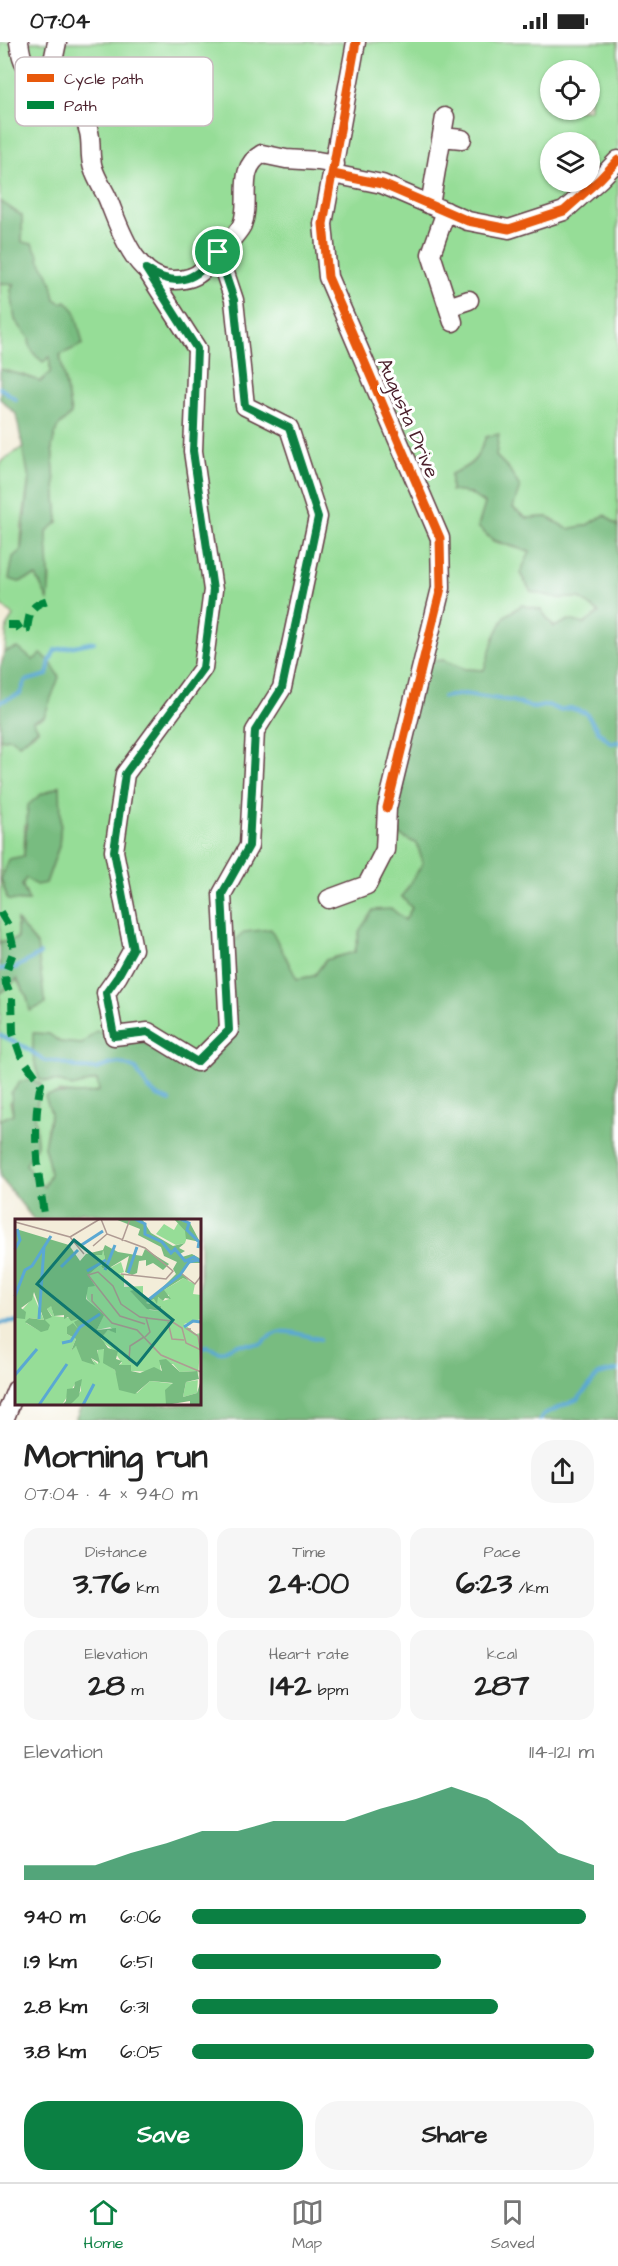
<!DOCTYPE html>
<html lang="en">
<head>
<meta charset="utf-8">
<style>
	body { margin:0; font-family:"Architects Daughter",sans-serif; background:#f6f6f6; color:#222; height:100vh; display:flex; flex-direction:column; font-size:22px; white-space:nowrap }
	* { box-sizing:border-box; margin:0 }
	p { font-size:20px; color:#767676 }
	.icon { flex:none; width:33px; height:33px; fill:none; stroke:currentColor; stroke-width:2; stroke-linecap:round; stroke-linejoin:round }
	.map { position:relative; height:1378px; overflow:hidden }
	.drawer { display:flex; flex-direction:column; background:#fff; flex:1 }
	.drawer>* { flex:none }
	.tools { position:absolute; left:540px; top:18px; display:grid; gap:12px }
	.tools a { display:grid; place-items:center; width:60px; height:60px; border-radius:50%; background:#fff; box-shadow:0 2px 4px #0004; font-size:30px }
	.pin { position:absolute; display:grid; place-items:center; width:51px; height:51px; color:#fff; margin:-26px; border:3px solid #fff; border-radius:50%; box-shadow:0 2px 6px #0007 }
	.round { display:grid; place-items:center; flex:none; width:63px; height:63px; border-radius:24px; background:#f6f6f6 }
	.summary { display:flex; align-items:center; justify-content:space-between; height:102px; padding:0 24px }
	h1 { font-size:33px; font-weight:800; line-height:45px }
	.stats { display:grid; grid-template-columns:repeat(3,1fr); gap:9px; height:102px; padding:6px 24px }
	.stats div { display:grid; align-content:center; border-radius:15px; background:#f6f6f6; text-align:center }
	.stats b { font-size:30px; font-weight:800 }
	.stats small { font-size:16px; font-weight:400 }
	.stats p { font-size:16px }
	.chart { height:168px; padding:12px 24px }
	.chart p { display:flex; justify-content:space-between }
	.chart svg { width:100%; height:108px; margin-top:6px; fill:#0b8043; opacity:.7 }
	.button { display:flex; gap:12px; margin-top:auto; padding:12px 24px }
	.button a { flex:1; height:69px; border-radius:24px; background:#0b8043; color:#fff; font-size:24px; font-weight:800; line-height:69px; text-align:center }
	.button a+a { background:#f6f6f6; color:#222 }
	ul { padding:0 24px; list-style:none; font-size:20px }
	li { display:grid; grid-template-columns:96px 72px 1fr; align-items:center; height:45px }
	li i { height:15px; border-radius:8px; background:#0b8043 }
	.status { display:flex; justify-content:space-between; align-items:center; height:42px; padding:0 30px; background:#fff; direction:ltr }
	.status svg { height:16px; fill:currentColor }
	.tabs { display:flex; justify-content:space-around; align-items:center; height:84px; border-top:2px solid #e0e0e0; background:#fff; font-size:16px; color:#767676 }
	.tabs a { display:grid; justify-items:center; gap:3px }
	.tabs .on { color:#0b8043 }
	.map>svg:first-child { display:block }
	.green { fill:#96dd97; stroke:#707e61; stroke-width:1.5; fill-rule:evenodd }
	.forest { fill:#78bc80; stroke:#616e56; stroke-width:1.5 }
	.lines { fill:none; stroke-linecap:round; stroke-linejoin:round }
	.stream { stroke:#5aa8d3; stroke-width:4 }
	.minor-casing { stroke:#633e45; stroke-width:21 }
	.minor { stroke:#fff; stroke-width:18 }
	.quiet { stroke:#00873e; stroke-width:8; stroke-dasharray:15 8; stroke-linecap:butt }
	.cycleway-casing { stroke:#fff; stroke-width:13 }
	.cycleway { stroke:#e8590c; stroke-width:9 }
	.route-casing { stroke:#fff; stroke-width:12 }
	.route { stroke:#0b8043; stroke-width:8 }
	.labels { text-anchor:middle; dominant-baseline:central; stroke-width:6; stroke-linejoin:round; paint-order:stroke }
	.street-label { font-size:20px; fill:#4a1f2b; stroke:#fff }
	.inset-river { fill:none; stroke:#5aa8d3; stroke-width:3 }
	.inset-road { fill:none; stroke:#af9b93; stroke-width:1.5 }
	.view { fill:#0f766e; fill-opacity:0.15; stroke:#0f766e; stroke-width:3 }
	.inset-edge { fill:none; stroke:#4a1f2b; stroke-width:3 }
	.key { fill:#fff; stroke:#c9bcbf; stroke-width:1.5 }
	.key-label { font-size:16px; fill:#4a1f2b }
</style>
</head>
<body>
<div class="status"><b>07:04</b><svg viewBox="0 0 49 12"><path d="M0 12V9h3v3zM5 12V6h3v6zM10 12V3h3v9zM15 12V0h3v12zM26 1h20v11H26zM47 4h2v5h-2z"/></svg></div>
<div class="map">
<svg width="618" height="1378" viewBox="0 0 618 1378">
	<rect width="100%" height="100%" fill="#fff"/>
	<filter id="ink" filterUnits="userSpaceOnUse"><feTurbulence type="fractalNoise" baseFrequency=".0167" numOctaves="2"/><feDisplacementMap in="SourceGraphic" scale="12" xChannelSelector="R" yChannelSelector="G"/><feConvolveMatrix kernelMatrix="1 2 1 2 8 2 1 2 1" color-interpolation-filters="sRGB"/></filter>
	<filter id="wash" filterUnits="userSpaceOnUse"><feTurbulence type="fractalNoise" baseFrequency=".008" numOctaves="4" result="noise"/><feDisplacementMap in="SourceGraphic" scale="24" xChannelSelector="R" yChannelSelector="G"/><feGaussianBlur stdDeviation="1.35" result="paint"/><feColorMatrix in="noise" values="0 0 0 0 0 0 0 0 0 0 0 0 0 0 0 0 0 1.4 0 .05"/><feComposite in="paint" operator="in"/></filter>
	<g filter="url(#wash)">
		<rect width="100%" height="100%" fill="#f3edd9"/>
		<path class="green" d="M0,0h618v484l-13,-11 -18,10 -19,4 -21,-12 -21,1 -13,-10 -4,-39 -13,-13 2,-21 -12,2c-8,22 -13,28 -35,37v16l18,3 16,11 -7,23 15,14 37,11 29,46h21l20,15 -16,11 -15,-4 -15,7 -13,-17 -19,-5 -17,11 -11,22 -9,32 -20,-1 -22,-9 -43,175 17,9 6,19 -21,34 10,11 -7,12 -45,10 -5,22 -29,8 -12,16 -18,3 -10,-22 -50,114 -176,-29 -11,-8 -15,-1 -1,22 12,26 53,-2 1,12 -12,4 -29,-3 -11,37 -3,18 4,13 2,14 -6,13 -12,-11 -6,-12 11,-19 -2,-30 6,-31 -31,18 3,12 -13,6v-126l16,-15 11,18 12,-22 -2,-31 -20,-23v18l-17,3v-203l11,-1 8,6 19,-14 -5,-9 11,-4 3,-8 -14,-48 -15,-13 -13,4 2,-27 6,-9 -13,-13v-141l23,-15 6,31 -7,48 -3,56 17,-6 11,22 3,-19 -3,-19v-29l11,-9 -6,-76 5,-18 14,-15 -11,-58 1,-52 -6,-4c-6,-27 -14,-38 -33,-57v-26l-22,-15zM550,28h40v40h-40zM550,100h40v40h-40zM59,744l2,34 -2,26 -13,37 -20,-5 -4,6 7,17 -21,-1 -7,-21 23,-23 1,-31z
			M0,241l15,1 -4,5 4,31 14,18 1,9 20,9v17l-10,9c-12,-8 -26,-8 -40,-13z"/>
		<path class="forest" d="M0,159l22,15v26l10,2 7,12v3l12,21 4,19 6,4 5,-2 9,10 8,33 -23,11 11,59 -14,14 -5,18 6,76 -11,9c0,23 4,46 1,69l-12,-24 -17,6 -10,-3 4,-22 8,-7 8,-72 -13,-64 -16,-15v-30c14,5 28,6 40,13l10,-9v-16l-7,5 -8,-7 -5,-8 -1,-9 -14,-18 -4,-31 3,-5 -14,-1z
			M499,392l-3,22 13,13 11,18 -7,21 13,10 21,-1 21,12 19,-4 18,-10 13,11v894h-543l7,-16h118v-184h-73l-45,-8 -38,8h-10l-34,-43v-57l13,-6 -2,-21 10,-12 11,-1 9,4 -6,31 2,30 -11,19 6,12 12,11 6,-13 -2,-14 -4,-13 7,-34 -6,-17c18,-5 37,1 54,-5l-2,-11 -25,7c-10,-8 -22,-4 -33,-8l-6,-24v-22l16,1 11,8 22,2 14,-13 18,5 17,-2 18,12 19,-2 29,18 32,-32 4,-88 12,-10 26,-3 26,50 17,-3 12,-16 29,-8 5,-22 13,-20 19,-1 13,11 7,-12 -10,-11 21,-34 -6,-19 -17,-9 -13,-27 36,-146 20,-2 22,9 19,1 10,-32 11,-22 17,-11 19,5 13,17 15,-7 15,4 15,-11 -19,-15h-21l-28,-6 -11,-19 10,-21 -37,-12 -15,-13 7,-23 -16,-11 -18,-2v-17c23,-9 26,-14 35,-37z
			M18,606l15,12 8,-6 9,7 9,16 -15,40 -11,4 5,8 -19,15 -8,-6 -11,1v-71l5,-16z
			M60,744l1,34 -2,26 -13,37 -10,2 -10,-7 -4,7 7,16 -21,-1 -7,-21 8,-20 15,-3 4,-51 12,-10z
			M17,878l20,25 8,59 -15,7 -3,-14 -10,-18 -17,15v-52l17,-3z"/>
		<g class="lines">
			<path class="stream" d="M0,346l16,11
				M443,655l21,-3 48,7 22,7 14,-3 11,5 11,-2 16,5 13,19 12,11 7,-1
				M0,660l20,-8 5,-13 22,-6 3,-14 5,-11 39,-8
				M0,927l15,-1 25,-14
				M0,993l25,12 20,14h10l25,7 16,1 16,-5 8,-1 16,6 11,18 10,9 13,5
				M0,1281l16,-1
				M200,1306l8,-1 12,5 17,-8h24c20,-21 34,-10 59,-5
				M540,1378l4,-6 34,-15 20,-24 20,-5"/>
		</g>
	</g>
	<g filter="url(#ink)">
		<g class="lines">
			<defs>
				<path id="minor" d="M19,0c1,7 2,16 6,22 6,9 17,12 26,18 17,11 33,29 38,50 3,12 0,24 4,36 3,10 9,19 14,29 12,28 27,84 67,83 11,0 21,-2 29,-10 8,-8 35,-36 39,-45 10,-23 -7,-56 20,-71l24,5 32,2 17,3
					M49,38l8,-38
					M442,95l20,2
					M333,132l49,10 86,37 41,8 55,-18 36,-32 18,-19
					M430,163l15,-88
					M446,169l-15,43 22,68
					M146,227l51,80 -4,102 20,139 -10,78 -78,106 -11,77 19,98 -15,27 -12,17 8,43 34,-4 49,30 32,-32 -7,-136 27,-48 6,-115 27,-43 36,-171 -29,-89 -44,-22 -11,-106 -16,-48
					M448,265l21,-7
					M329,857l38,-14 18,-35 2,-42 54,-220 -1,-50 -112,-261 -5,-53 33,-182
					M4,1378l12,-30"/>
			</defs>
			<use href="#minor" class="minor-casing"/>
			<use href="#minor" class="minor"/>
			<path class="quiet" d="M7,583h10l4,6 6,-2c3,-18 3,-23 21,-29
				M0,870l8,13 6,25 -9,24 1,10 6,14 1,35 8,23 20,28c-10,44 -3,92 4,136"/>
			<defs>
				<path id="cycleway" d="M356,0l-33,182 5,53 112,261 1,50 -54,220
					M333,132l49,10 86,37 41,8 55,-18 36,-32 18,-19"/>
			</defs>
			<use href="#cycleway" class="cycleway-casing"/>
			<use href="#cycleway" class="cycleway"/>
		</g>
	</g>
	<g class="lines" filter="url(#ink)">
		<defs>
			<path id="route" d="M218,210l16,48 11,106 44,22 29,89 -36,171 -27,43 -6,115 -27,48 7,136 -32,32 -49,-30 -34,4 -8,-43 12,-17 15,-27 -19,-98 11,-77 78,-106 10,-78 -20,-139 4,-102 -51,-80c31,21 52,10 72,-17z"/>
		</defs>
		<use href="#route" class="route-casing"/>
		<use href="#route" class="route"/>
	</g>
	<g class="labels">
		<g class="street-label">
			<text transform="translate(408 376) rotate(67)">Augusta Drive</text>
		</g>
	</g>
	<g transform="translate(15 1177)">
		<rect width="186" height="186" fill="#f3edd9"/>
		<path d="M163,4l10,11 -3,9 -9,2 -20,-11 8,-10 10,6zM88,31l2,9 -4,8 5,3 15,-8 3,10 -5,2h5v13l19,-1v12l-12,-6 19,18 12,1 -1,-5 -15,-3 12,-6 5,4 6,-2v-4l-10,-2 20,-12 4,-3 12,6 -2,10 8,1v24l-17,5 12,10 5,-1 -4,60 -14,4 3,-15 12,-2 -1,-9 -17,1 -7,-8 -13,1 1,7 -30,-1 -3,-6h-9l3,-2 -8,-12 -11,-9 -2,-5 7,-7 8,2 -6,-5 -13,3 6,-14 -16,-17 -2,-22 15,-12 -8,1 2,-4 -6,-6 8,6 -1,-7zM17,73l12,28 -15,-2 -3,5 14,8 5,-11 7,-4 -5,-7 4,-4 3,11 25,3 -4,3 3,7 -11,-2v7l9,5 -5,12 4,-5 6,2 -3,-5 4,1v17l12,1 -3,-4 7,6 -1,-27 6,7 3,20 9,6 5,17 17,6 13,-12 26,3 -10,6v15h-96l11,-14v-5l-6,-2 -13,21h-47v-87l15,-17z" fill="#96dd97"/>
		<path d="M100,0h27l9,14 22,13 12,-3 -6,5 6,3 -5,3 2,3 10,-3 9,5v4h-11l-9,9 8,9 -6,-3 -19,12 7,9 -6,-1 -2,3 -5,-4 -1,7 -3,-5 -8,4 15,3 1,5 -15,-2 -17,-18 4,-1 12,10 8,-4 22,-22 -3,-5 4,-7 -13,-6 -3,-9 -23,-12 2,-6zM159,0l16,4 10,19 -14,-3 -1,-8zM1,10l53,16 11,16 6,-7 17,-4 2,-5 13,7 24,4 3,-7 24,15 -6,6 -10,-7 -7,3v-6l-7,1 -2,12 -5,2 -7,-3 4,-16 -23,14 -5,-3 4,-8 -2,-9 -1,5h-7l5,10 -12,10 7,11 -7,1 -2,12 18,16 -7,15 19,-2v5l-8,-3 -7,8 7,10 10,3 -2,8 6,2 -3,4h12v6l9,2 14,-6 8,4 -3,-11 7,-1 14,13 17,-1 2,8 -13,3 -3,15 14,-4 4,-13v25h-11v-4l-24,4 -1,-15 8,-7 -23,-2 -15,13 -16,-4 -4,-20 -12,-7 1,-14 -7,1 3,13 -9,-5 4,7 -13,-4 -6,-15 -5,5 5,-12 -9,-5v-7l6,-4 5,6 -4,-7 5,-3 -8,2 -3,-4 -4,2v-4l-10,1 -3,-10 -4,3 5,8 -7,3 5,5 -2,5 -7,2 -16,-10 4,-4 15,2 -10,-28 -2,8 -11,8 5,4 -1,7 -10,-1zM67,160l-3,17 -9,9h-8l4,-4 1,-12 7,-1 1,-6z" fill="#78bc80"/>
		<path class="inset-river" d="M120,0l10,5v10l17,8 9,11 4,-4 10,12 9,-4 7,5M165,0l9,4 -2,7 12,12 -1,6M65,27l23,-15M0,30l5,-9 -3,-11M46,48l17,-17M90,51l10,-25M72,52l19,-11M113,54l9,-26M0,77l10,-26 7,-4 19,-30M132,82l33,-26 9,-13 9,-2M24,100l5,-72M169,108l9,-6 8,1M47,124l9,-2 9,-14 20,-13M0,156l22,-26M24,186l28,-41M68,186l11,-21"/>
		<path class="inset-road" d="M86,0l6,15 38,14 28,23 -7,8 -45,-5M0,3l55,15 14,17M55,18l30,-18M107,22l8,-22M78,27l14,-12M167,55l13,10 6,-8M77,75v7l20,22 25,7 24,25 40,17M153,103l4,17 12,1M130,105l-25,-8 -32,-41 10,-3 15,14 8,18 19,13 8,1M176,110h-4l11,7 2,12M130,118l5,-5 -4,-14 25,3 11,7 4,15 15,7M119,144l-5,-3 1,-14 14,-9"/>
		<path class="view" d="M59,21l99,80 -36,45 -100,-81z"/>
		<rect width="186" height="186" class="inset-edge"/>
	</g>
	<rect x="15" y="15" width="198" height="69" rx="9" class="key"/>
	<rect x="27" y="32" width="27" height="8" fill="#e8590c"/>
	<rect x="27" y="59" width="27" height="8" fill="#00873e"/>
	<g class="key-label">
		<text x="64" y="42">Cycle path</text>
		<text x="64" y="69">Path</text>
	</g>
</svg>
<div class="tools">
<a><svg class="icon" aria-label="locate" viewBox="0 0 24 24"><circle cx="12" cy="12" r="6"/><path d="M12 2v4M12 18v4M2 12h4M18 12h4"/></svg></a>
<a><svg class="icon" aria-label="layers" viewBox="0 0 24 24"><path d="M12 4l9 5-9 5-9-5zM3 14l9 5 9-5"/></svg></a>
</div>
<div class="pin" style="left:218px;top:210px;background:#1e9e55"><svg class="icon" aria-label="arrive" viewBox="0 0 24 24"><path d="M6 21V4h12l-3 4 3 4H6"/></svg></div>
</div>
<section class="drawer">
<div class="summary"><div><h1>Morning run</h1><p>07:04 · 4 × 940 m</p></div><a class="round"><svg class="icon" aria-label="share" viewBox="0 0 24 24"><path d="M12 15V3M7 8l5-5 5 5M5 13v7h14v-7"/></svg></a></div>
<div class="stats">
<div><p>Distance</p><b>3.76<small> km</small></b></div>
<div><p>Time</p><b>24:00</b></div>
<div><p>Pace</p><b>6:23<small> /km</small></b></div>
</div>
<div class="stats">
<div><p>Elevation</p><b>28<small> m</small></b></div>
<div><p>Heart rate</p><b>142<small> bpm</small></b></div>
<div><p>kcal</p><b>287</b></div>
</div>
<div class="chart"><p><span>Elevation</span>114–121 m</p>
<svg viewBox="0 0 160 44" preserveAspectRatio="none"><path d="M0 44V38L10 38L20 38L30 33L40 29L50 24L60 24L70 20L80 20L90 20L100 15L110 11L120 6L130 11L140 20L150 33L160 38V44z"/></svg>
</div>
<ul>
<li><b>940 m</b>6:06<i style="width:98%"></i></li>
<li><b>1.9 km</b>6:51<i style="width:62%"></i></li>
<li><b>2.8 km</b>6:31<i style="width:76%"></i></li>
<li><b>3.8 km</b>6:05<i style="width:100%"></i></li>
</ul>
<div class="button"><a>Save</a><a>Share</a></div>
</section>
<nav class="tabs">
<a class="on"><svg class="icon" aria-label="home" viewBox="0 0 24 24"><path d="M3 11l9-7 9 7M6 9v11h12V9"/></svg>Home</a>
<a><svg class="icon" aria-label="map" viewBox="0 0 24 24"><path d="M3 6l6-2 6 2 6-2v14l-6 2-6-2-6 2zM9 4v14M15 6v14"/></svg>Map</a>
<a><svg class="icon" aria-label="saved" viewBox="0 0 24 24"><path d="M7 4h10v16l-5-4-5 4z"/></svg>Saved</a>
</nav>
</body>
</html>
